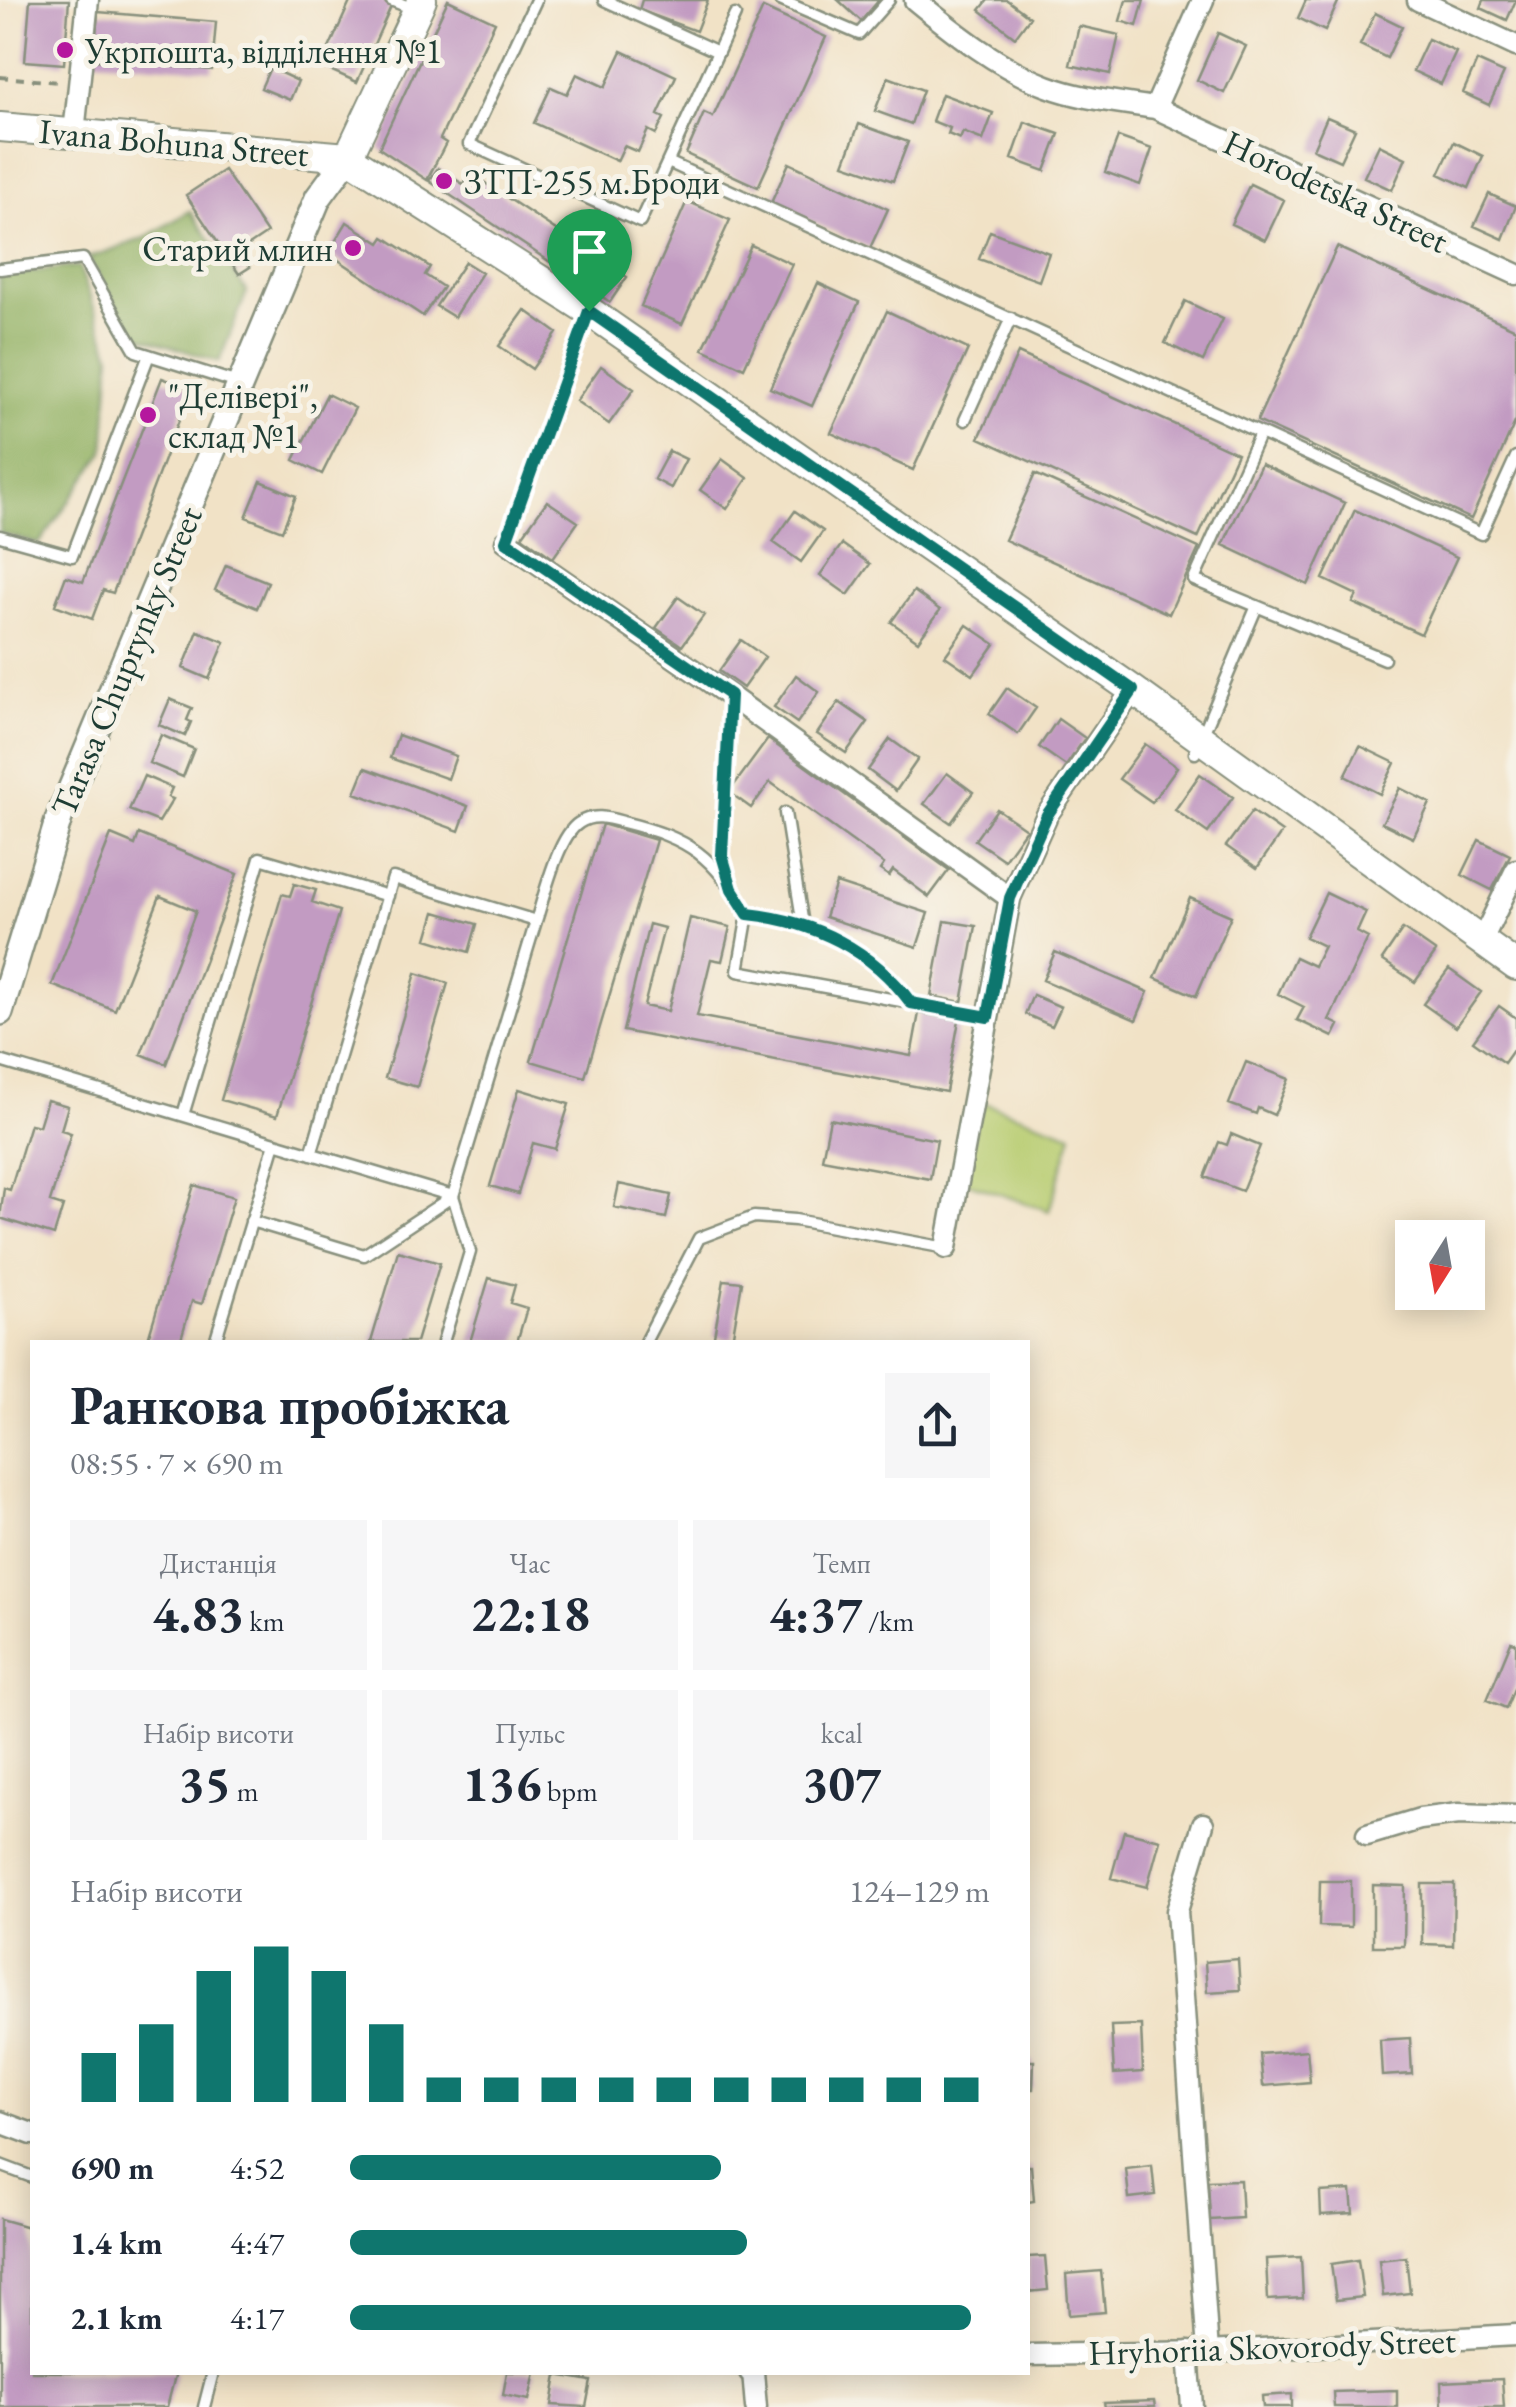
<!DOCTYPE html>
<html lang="uk">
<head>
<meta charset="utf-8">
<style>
	body { margin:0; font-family:"EB Garamond",serif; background:#f6f6f7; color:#1f2937; height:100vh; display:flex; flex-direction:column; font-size:38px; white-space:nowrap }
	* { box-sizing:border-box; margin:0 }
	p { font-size:32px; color:#747a83 }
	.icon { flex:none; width:55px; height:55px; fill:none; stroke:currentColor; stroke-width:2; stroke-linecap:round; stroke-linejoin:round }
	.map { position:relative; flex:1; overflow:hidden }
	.drawer { position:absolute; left:30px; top:1340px; width:1000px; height:1035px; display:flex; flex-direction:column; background:#fff; border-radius:0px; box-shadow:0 5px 25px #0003 }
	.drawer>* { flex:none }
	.needle { width:65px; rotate:191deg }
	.tools { position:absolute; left:1395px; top:1220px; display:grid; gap:20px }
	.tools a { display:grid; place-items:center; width:90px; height:90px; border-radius:0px; background:#fff; box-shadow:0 5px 25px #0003; font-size:50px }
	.pin { position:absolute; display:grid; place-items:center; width:85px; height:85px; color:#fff; margin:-102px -42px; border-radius:50% 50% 50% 0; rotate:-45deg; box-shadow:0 0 10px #0007 }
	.pin .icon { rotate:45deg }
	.round { display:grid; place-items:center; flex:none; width:105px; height:105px; border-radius:0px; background:#f6f6f7 }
	.overview { display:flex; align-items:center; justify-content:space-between; height:170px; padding:0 40px }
	h1 { font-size:55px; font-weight:700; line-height:75px }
	.metrics { display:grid; grid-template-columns:repeat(3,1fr); gap:15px; height:170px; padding:10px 40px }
	.metrics div { display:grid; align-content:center; border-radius:0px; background:#f6f6f7; text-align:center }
	.metrics b { font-size:50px; font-weight:700 }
	.metrics small { font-size:28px; font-weight:400 }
	.metrics p { font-size:28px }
	.chart { height:280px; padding:20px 40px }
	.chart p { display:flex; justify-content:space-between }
	.chart svg { width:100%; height:180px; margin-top:10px; stroke:#0f766e; stroke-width:6 }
	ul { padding:0 40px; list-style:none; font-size:32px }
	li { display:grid; grid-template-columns:160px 120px 1fr; align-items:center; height:75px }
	li i { height:25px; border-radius:12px; background:#0f766e }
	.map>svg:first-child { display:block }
	.green { fill:#b7cc70; stroke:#6b8452; stroke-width:2.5 }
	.forest { fill:#91b062; stroke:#58764b; stroke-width:2.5 }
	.building { fill:#c29bc2 }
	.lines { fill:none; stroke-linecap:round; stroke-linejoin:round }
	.service-casing { stroke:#88907d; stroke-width:15 }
	.minor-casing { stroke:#88907d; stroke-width:25 }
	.tertiary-casing { stroke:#88907d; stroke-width:30 }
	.secondary-casing { stroke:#88907d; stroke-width:32 }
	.path { stroke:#88907d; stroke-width:4; stroke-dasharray:8 8; stroke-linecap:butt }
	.service { stroke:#fff; stroke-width:10 }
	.minor { stroke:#fff; stroke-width:20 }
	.tertiary { stroke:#fff; stroke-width:25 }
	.secondary { stroke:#fff; stroke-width:28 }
	.route-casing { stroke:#fff; stroke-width:20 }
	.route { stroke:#0f766e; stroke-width:12 }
	.poi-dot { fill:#b5179e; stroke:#f7f3e8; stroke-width:4 }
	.labels { text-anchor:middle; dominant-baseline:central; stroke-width:10; stroke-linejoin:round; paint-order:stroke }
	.poi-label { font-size:35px; fill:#1f3d34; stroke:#f7f3e8; text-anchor:start }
	.street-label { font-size:35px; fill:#1f3d34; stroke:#f7f3e8 }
</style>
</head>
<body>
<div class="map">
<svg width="1516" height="2407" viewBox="0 0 1516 2407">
	<rect width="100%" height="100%" fill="#f7f3e8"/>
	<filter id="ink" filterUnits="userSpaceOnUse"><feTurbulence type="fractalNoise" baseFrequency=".01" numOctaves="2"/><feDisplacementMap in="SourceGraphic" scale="20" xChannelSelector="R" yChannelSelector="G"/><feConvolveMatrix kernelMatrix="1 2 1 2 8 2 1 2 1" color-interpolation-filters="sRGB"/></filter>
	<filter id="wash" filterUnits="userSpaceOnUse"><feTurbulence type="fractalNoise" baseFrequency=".0048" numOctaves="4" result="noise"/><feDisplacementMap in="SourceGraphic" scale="40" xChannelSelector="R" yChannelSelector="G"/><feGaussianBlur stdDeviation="2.25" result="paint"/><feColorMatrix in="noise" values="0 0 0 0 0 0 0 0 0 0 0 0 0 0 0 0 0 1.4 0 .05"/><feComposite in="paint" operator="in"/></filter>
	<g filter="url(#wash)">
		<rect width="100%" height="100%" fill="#f1e2c6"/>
		<path class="green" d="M979,1101l93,33 -23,77 -84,-29z"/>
		<path class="forest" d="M190,211l57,81 -28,70 -86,-28 -45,-76 57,-20z
			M79,266l32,89 -7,97 -65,92 -39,-11v-258z"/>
		<g id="blocks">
			<path class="building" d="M30,0h39l-5,64 -39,-3z
				M351,0h31l10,4 -35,78 -36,-16z
				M448,0l47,22 -55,117 6,4 -19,37 -48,-32z
				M642,0h66l-12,31 -57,-21z
				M838,0h41l-18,21z
				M988,0h19l23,17 -15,20 -35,-27z
				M1126,0h18l-7,26 -17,-5z
				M1306,0h33l-14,31 -27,-13z
				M1484,0h32l-9,20 -26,-12z
				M763,8l63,29 -68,150 -72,-33 18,-41 9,4z
				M98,12l118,10 -4,48 -118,-10z
				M1375,13l27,13 -15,32 -27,-13z
				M1079,26l40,9 -9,39 -40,-9z
				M1218,33l28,13 -22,47 -27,-13z
				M1428,39l28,13 -15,32 -28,-13z
				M622,51l54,25 -18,39 6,3 -8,16 -8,-4 -10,22 -14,-6 -7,15 -83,-38 17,-36 16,7 10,-20 28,13z
				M1477,61l27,12 -15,32 -26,-12z
				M270,68l28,13 -8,19 -29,-12z
				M888,77l35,13 -12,34 -36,-13z
				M942,94l51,19 -10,27 -20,-8 -3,7 -12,-5 2,-6 -18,-7z
				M1327,117l28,12 -15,32 -27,-12z
				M1025,122l34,12 -14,37 -33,-12z
				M859,124l49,18 -15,39 -49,-17z
				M1118,137l34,12 -12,36 -35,-13z
				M1454,142l29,14 -14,32 -30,-14z
				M1379,145l27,13 -14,32 -28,-13z
				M789,163l99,46 -18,39 -99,-45z
				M438,168l25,16 7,-11 157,104 -17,25 -181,-121z
				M224,170l43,63 -27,18 10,16 -11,7 -53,-79z
				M1250,184l34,16 -19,40 -34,-16z
				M1489,194l27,12 -13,33 -29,-13z
				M687,201l43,19 -48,104 -41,-18z
				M347,222l33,21 4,-6 46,30 -5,8 18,12 -20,29 -95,-63z
				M990,231l59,22 -10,28 -60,-22z
				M751,245l41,19 -48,104 -41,-19z
				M1337,247l179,82v91l-45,99 -214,-98z
				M465,262l17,11 -28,44 -18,-11z
				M818,283l41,19 -47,104 -42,-18z
				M1185,301l38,18 -20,42 -38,-18z
				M525,310l32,23 -25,36 -33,-23z
				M887,311l81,38 -55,121 -82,-37z
				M1018,353l219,100 -39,85 -219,-100z
				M601,366l33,23 -25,35 -33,-23z
				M162,378l29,11 -78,204 -10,-3 -11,29 -37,-14 11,-29 17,6z
				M327,394l28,14 -33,66 -28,-14z
				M669,451l17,8 -15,29 -17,-9z
				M722,459l26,19 -21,31 -27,-19z
				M1261,464l84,39 -37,82 -85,-40z
				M1035,474l164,74 -30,66 -164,-74z
				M261,481l35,15 -14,35 -36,-14z
				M547,501l31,21 -25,36 -31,-22z
				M1355,510l102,47 -36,77 -68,-31 4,-8 -34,-16z
				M795,511l28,20 -22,31 -28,-20z
				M842,544l28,20 -22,31 -28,-20z
				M226,565l42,17 -11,26 -42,-18z
				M914,591l26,19 -22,31 -27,-19z
				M678,597l26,18 -22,31 -26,-18z
				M967,625l28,19 -22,31 -28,-19z
				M198,631l27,11 -16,37 -26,-11z
				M741,640l24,17 -22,31 -24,-17z
				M796,675l23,17 -22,31 -23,-16z
				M1007,688l29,20 -18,26 -29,-20z
				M170,699l22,9 -5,12 4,2 -6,14 -26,-11z
				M839,702l29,20 -22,31 -29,-19z
				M1058,719l27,19 -19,28 -27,-19z
				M161,735l33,14 -11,28 -34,-14z
				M398,735l58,21 -8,23 -58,-21z
				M768,739l181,131 -20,27 -36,-27 -4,6 -9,-6 4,-6 -114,-82 -19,26 -22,-16z
				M890,739l28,20 -22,32 -28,-21z
				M1145,744l32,23 -25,35 -33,-23z
				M1360,746l35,17 -15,31 -35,-18z
				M365,768l103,38 -9,25 -104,-38z
				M947,773l26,19 -22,31 -27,-19z
				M1200,774l33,23 -25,36 -33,-23z
				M144,776l28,12 -4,9 5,2 -14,23 -30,-12z
				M1400,788l30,15 -17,35 -31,-15z
				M997,809l29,20 -22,31 -29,-20z
				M1252,811l30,21 -25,36 -31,-22z
				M602,824l54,16 -71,237 -54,-16z
				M139,834l98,40 -71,190 -25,-10 55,-143 -36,-15 -45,114 -63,-25 59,-150 24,10z
				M1479,840l31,15 -18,35 -30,-15z
				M836,883l92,30 -11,34 -92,-30z
				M294,884l22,6 -4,12 27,9 -62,205 -56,-16 61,-206 8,2z
				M1326,893l40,19 -9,20 11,6 -39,82 10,5 -6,12 -36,-17 7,-13 -26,-13 17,-37 19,9 10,-20 -19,-9z
				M1190,898l41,18 -35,80 -41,-18z
				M435,912l42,12 -8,28 -42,-13z
				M690,918l40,9 -8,34 -11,-2 -14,57 214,40 8,-43 40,7 -13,72 -323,-61 26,-107 15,4 -20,78 24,5z
				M945,921l31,5 -14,76 -31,-6z
				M1403,929l33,23 -21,30 -33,-22z
				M1055,952l93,40 -12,28 -93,-40z
				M1449,969l32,23 -25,35 -33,-23z
				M416,973l32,10 -31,104 -32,-9z
				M1033,995l28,12 -9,19 -27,-12z
				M1499,1006l17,12v28l-12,17 -31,-22z
				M1246,1062l43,17 -15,36 -16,-7 -2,6 -27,-10z
				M519,1089l50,15 -14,45 -22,-6 -15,51 -28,-8z
				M47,1100l21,6 -7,24 10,3 -21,69 13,4 -9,29 -54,-17 4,-30 6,2 20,-66 9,2z
				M830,1119l107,21 -7,39 -108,-20z
				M1231,1134l29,12 -18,45 -37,-14 14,-35 8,3z
				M619,1184l52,11 -5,23 -52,-11z
				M194,1185l40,12 -32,107 -10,-3 -12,41h-33z
				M398,1251l42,12 -24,79h-45z
				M489,1278l26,7 -5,18 17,5 -10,34h-47z
				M724,1280l18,2 -10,58 -18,-4z
				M1511,1642l5,1v41l-10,24 -19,-8z
				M1124,1831l36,9 -13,47 -36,-9z
				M1320,1881h31v46l-32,-1z
				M1422,1884h32l-1,61 -31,-1z
				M1373,1885l32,1 -1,60h-31z
				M1238,1959l2,31 -33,2 -2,-30z
				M1141,2025l2,47 -29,2 -3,-48z
				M1410,2038l2,36 -30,2 -2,-36z
				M1307,2050l3,32 -47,4 -3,-32z
				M1028,2061h6l-1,28h-5z
				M1028,2166h3l3,35 -6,1z
				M1152,2166l3,29 -26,3 -3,-29z
				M1240,2180l2,38 -32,2 -2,-39z
				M1351,2190l2,23 -32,2 -1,-23z
				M0,2219l32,9v144h144l-9,35h-167z
				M1045,2256l3,34 -20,2v-35z
				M1301,2257l2,41 -35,2 -2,-41z
				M1406,2257l4,36 -27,3 -4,-36z
				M1358,2260l5,37 -27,3 -5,-36z
				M1101,2271l4,41 -36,3 -3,-41z
				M507,2372h28l-6,28 -26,-5z
				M557,2375l34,6 -5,26 -34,-2z
				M1502,2379l2,28h-62l-1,-25z
				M1397,2390v17h-63l-1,-15z
				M1292,2394v13h-29l-1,-11z
				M1154,2401l1,6h-50l-1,-4z"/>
		</g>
	</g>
	<g filter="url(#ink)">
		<use href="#blocks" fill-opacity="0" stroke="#88907d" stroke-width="2.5"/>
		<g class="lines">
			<defs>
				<path id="service" d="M391,0l25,10
					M536,0l-67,144 171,78 95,-207
					M604,0l114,52
					M780,0l79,34 30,-34
					M668,162l813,372 35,-77
					M0,269l83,-10 53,92 105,33
					M965,420l46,-102
					M1260,433l-66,147 190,79
					M0,536l72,20 77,-201
					M729,697l-7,158 9,29
					M1195,753l62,-147
					M785,813l18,112
					M748,914c66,7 123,35 163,88
					M536,921c8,-24 22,-85 43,-98 14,-10 30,-5 44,-1 69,17 88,33 125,92l-10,57 250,46
					M0,1061l453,135 83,-275 -143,-43 -82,276
					M183,1115l77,-257 128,38
					M251,1221l113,34 89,-59 17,56 -27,90
					M215,1342l60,-199
					M645,1342l54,-104 55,-21 41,3 151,28
					M0,2165l32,12
					M204,2407l9,-35"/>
				<path id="minor" d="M915,0c39,32 84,68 132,86 34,13 72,16 108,22l48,-108
					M1418,0l98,46
					M1155,108l361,166
					M74,133l14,-133
					M506,541l200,138 304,219
					M1482,940l34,-70
					M946,1248l64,-350 37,-83 86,-125
					M1203,1824l-26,87 31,441
					M1367,1835l53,-16 39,-5 57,2
					M0,2122l32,12
					M1188,2352l4,55
					M1028,2355l180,-3 308,-17
					M750,2372h3l3,35"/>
				<path id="tertiary" d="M0,1012l59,-194 259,-620 30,-41"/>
				<path id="secondary" d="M0,127l348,30 241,154 544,379 383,276
					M348,157l74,-157"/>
			</defs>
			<use href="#service" class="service-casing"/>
			<use href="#minor" class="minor-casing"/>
			<use href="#tertiary" class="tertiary-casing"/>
			<use href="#secondary" class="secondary-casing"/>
			<path class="path" d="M0,77l59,5
				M512,523l69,-189"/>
			<use href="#service" class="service"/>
			<use href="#minor" class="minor"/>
			<use href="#tertiary" class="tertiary"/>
			<use href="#secondary" class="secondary"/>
		</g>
	</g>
	<g class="lines" filter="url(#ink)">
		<defs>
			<path id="route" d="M589,311l544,379 -86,125 -37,83 -22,119 -77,-14c-39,-53 -97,-82 -163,-89l-16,-25 -10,-34 8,-160 -224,-154z"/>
		</defs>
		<use href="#route" class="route-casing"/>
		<use href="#route" class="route"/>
	</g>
	<g class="poi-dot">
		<circle cx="65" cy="50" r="10"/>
		<circle cx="444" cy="181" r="10"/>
		<circle cx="353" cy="248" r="10"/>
		<circle cx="148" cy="415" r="10"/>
	</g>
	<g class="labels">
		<g class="poi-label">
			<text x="85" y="50">Укрпошта, відділення №1</text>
			<text x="464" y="181">ЗТП-255 м.Броди</text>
			<text x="333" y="248" text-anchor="end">Старий млин</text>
			<text x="168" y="395">"Делівері",<tspan x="168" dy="40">склад №1</tspan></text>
		</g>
		<g class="street-label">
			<text transform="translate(174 142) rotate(5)">Ivana Bohuna Street</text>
			<text transform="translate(1336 191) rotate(25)">Horodetska Street</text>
			<text transform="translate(126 661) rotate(-67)">Tarasa Chuprynky Street</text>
			<text transform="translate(1272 2346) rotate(-2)">Hryhoriia Skovorody Street</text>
		</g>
	</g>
</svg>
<div class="tools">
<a><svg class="needle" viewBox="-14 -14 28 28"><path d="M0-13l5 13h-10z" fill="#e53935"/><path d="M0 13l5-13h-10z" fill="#747a83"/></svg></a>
</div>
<div class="pin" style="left:589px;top:311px;background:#1e9e55"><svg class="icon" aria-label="arrive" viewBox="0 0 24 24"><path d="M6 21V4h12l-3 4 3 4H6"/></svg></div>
<section class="drawer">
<div class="overview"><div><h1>Ранкова пробіжка</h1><p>08:55 · 7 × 690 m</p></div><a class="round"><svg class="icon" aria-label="share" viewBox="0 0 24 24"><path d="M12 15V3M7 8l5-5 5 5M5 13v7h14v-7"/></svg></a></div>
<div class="metrics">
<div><p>Дистанція</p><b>4.83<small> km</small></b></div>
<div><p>Час</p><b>22:18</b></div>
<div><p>Темп</p><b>4:37<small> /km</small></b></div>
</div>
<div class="metrics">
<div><p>Набір висоти</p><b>35<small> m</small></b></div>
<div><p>Пульс</p><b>136<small> bpm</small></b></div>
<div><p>kcal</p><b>307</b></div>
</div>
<div class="chart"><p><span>Набір висоти</span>124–129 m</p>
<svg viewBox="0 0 160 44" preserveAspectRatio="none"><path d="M5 44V32M15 44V25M25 44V12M35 44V6M45 44V12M55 44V25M65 44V38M75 44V38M85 44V38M95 44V38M105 44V38M115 44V38M125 44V38M135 44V38M145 44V38M155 44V38"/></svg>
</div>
<ul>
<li><b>690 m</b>4:52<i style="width:58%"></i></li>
<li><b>1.4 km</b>4:47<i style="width:62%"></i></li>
<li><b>2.1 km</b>4:17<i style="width:97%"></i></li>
</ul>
</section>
</div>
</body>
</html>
